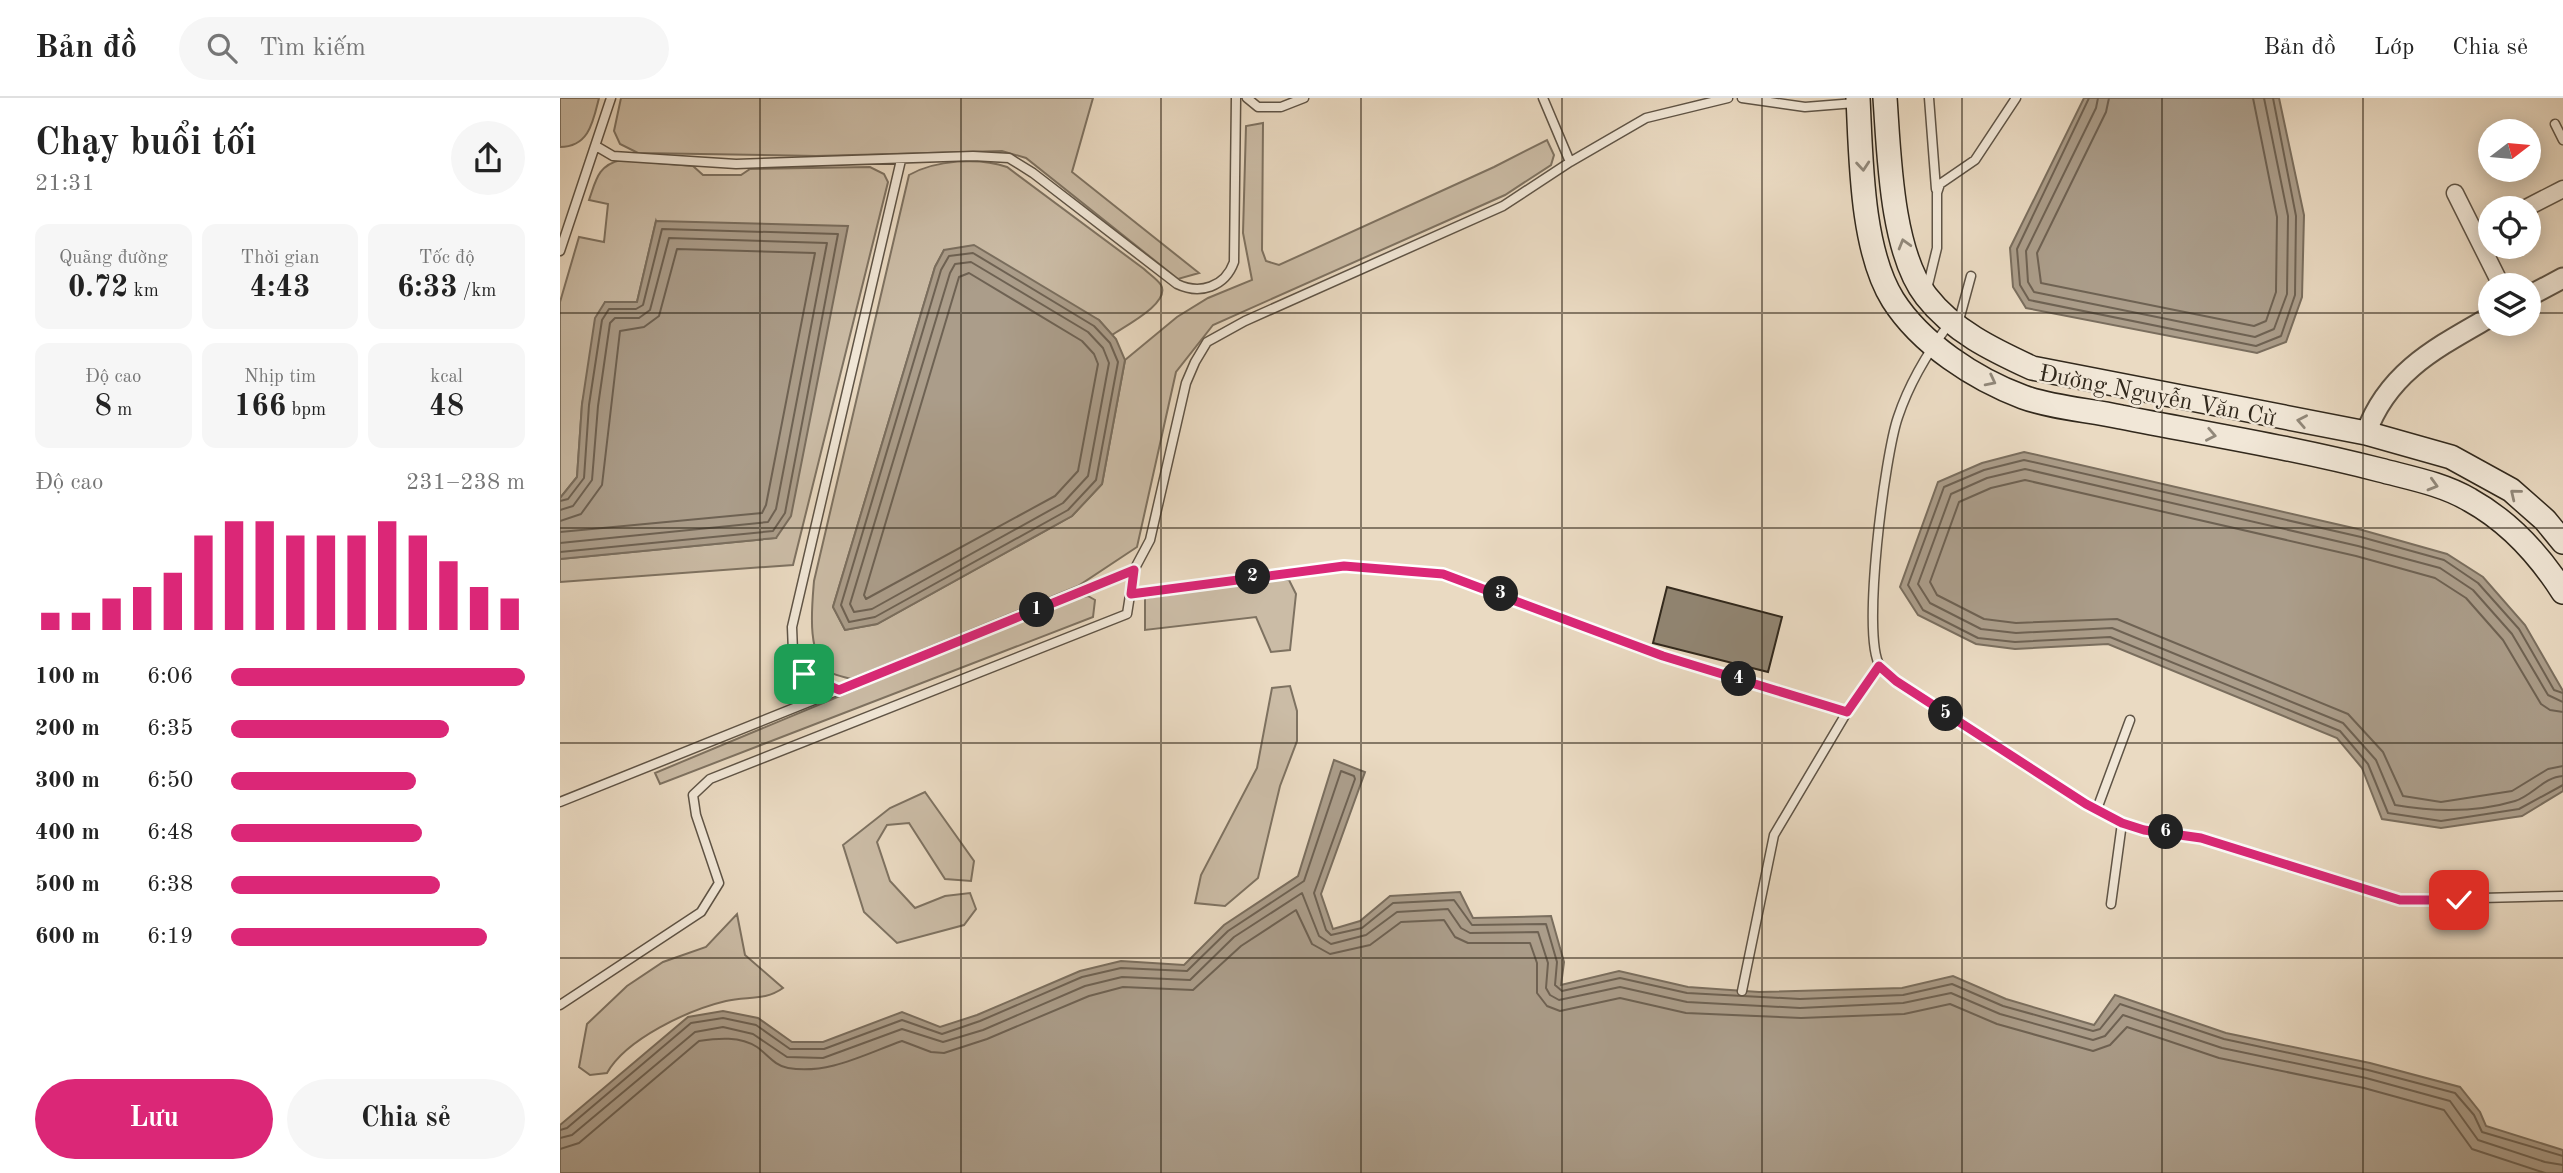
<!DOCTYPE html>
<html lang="vi">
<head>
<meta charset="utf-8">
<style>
	body { margin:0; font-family:"Old Standard TT",serif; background:#f6f6f6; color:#222; height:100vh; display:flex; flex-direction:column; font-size:26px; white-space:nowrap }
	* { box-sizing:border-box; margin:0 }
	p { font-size:23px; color:#767676 }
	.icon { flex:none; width:38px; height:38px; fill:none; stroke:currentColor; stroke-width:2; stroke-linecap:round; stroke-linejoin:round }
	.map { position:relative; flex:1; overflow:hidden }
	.details { display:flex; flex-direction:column; background:#fff; width:560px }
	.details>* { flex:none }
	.needle { width:46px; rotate:74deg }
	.controls { position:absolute; left:1918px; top:21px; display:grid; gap:14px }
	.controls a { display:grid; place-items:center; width:63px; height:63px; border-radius:50%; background:#fff; box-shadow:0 4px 18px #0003; font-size:35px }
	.pin { position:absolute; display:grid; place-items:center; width:60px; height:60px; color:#fff; margin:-30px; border-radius:14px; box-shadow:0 4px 10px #0006 }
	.km { position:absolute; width:35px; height:35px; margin:-18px; border-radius:50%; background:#222; color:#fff; font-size:19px; line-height:35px; text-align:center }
	.round { display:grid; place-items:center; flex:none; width:74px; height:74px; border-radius:37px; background:#f6f6f6 }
	.overview { display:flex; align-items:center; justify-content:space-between; height:119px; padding:0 35px }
	h1 { font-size:38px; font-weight:600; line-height:52px }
	.metrics { display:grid; grid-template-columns:repeat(3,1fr); gap:10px; height:119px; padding:7px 35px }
	.metrics div { display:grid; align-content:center; border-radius:14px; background:#f6f6f6; text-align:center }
	.metrics b { font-size:30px; font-weight:600 }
	.metrics small { font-size:19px; font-weight:400 }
	.metrics p { font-size:19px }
	.chart { height:196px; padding:14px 35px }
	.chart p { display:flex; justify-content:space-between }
	.chart svg { width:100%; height:126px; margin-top:7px; stroke:#db2777; stroke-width:6 }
	.action { display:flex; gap:14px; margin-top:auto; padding:14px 35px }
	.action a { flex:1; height:80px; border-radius:42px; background:#db2777; color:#fff; font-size:28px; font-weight:600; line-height:80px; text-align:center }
	.action a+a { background:#f6f6f6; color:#222 }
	ul { padding:0 35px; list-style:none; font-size:23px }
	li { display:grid; grid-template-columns:112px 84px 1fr; align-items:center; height:52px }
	li i { height:18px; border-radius:9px; background:#db2777 }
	header { display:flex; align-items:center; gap:42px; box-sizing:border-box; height:98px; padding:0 35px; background:#fff; border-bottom:2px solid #e0e0e0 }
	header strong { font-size:33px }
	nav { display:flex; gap:38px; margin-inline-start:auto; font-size:24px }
	.search { width:490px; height:63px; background:#f6f6f6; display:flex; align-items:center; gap:18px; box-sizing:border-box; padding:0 24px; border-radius:38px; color:#767676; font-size:26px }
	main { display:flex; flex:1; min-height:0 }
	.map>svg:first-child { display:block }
	.green { fill:#cbbca6; stroke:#7e7261; stroke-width:2 }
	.water { fill:#ab9d8a; stroke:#7a6e5e; stroke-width:2 }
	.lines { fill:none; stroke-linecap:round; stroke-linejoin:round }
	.shore { stroke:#6e6253; stroke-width:2 }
	.building { fill:#918572; stroke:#31281c; stroke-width:2 }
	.service-casing { stroke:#5f5446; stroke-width:11 }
	.minor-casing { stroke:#5f5446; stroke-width:19 }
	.tertiary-casing { stroke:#5f5446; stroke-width:23 }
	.secondary-casing { stroke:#31281c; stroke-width:26 }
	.service { stroke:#f1e7d7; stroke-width:8 }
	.minor { stroke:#f1e7d7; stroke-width:16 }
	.tertiary { stroke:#f1e7d7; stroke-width:19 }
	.secondary { stroke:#f1e7d7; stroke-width:23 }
	.oneway { stroke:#91887a }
	.route-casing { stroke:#fff; stroke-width:14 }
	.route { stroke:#db2777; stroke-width:9 }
	.grid { fill:none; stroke:#31281c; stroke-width:2; stroke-opacity:0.55 }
	.labels { text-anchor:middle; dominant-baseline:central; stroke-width:5; stroke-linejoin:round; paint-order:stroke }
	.street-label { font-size:24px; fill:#31281c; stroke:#f1e7d7 }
</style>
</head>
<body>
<header>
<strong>Bản đồ</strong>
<div class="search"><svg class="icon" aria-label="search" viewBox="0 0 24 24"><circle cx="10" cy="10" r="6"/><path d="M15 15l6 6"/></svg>Tìm kiếm</div>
<nav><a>Bản đồ</a><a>Lớp</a><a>Chia sẻ</a></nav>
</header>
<main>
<section class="details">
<div class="overview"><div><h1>Chạy buổi tối</h1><p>21:31</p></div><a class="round"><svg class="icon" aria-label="share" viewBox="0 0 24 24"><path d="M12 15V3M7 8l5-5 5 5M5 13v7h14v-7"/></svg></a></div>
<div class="metrics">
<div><p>Quãng đường</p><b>0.72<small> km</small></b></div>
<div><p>Thời gian</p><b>4:43</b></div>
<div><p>Tốc độ</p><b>6:33<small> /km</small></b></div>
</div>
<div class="metrics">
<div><p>Độ cao</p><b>8<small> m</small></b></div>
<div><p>Nhịp tim</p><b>166<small> bpm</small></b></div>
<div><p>kcal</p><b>48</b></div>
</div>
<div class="chart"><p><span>Độ cao</span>231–238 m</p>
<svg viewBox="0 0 160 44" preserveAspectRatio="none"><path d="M5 44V38M15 44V38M25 44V33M35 44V29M45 44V24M55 44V11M65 44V6M75 44V6M85 44V11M95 44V11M105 44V11M115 44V6M125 44V11M135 44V20M145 44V29M155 44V33"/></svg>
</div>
<ul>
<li><b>100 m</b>6:06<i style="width:100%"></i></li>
<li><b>200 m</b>6:35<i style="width:74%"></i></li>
<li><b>300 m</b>6:50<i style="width:63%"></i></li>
<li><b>400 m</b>6:48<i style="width:65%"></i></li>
<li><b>500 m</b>6:38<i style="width:71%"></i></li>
<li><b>600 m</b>6:19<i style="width:87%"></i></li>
</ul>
<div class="action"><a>Lưu</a><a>Chia sẻ</a></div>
</section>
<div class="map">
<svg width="2003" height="1075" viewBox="0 0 2003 1075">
	<rect width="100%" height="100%" fill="#eadac2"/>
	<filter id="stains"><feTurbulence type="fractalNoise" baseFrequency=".00286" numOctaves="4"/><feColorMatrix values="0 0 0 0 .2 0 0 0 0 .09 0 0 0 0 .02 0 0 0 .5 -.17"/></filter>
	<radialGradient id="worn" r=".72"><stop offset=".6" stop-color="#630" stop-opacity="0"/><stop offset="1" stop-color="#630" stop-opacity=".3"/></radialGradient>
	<path class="green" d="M0,0h39c-6,24 -10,49 -39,49z
		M61,0h472l-21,74 127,101 -21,6 -152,-121 -24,-7 -186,5 -178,-3 -18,-9 -6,-13z
		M703,25l-1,127 4,11 13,4 215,-98 53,-27 7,15 -3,10 -46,30 -292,130 -37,47 -39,175 -59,39 -227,93c-6,-2 -15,-3 -21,-7 -24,-16 -18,-66 -16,-91l95,-406c26,-15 70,-18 98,-8l137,102c5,5 13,10 17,16 10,18 -36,41 -49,50l-13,-15 -155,-70 -9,17 -102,340 12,23 32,-6 195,-108 30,-32 23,-124 52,-43 31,-19 44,-18 -9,-47 3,-107z
		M61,62l72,6 10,9h38l9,-6 120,-2 14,7 4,8 -95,383 -233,17v-23l216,-21 -120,-317 -19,81h-32l-23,102 -5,73 -17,21v-196l19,-65 25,5 4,-38 -19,-4c7,-20 9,-35 32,-40z
		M712,482h17l7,14 -6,56 -19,2 -15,-35 -111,13v-32z
		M528,498l7,4 -2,17 -433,167 -5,-11 418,-174z
		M730,588l7,25v30l-17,45 -22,92 -33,28 -30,-3 6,-28 56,-107 15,-80z
		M365,694l49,69 -3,20 -26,-2 -36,-56 -22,2 -10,17 13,39 25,27 30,-12 25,-3 6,16 -12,16 -67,18 -33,-31 -21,-67 47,-37z
		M177,816l8,41 38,33c-18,13 -36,8 -57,13 -38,9 -100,38 -119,72l-17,2 -11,-8 8,-43 40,-38 36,-24 43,-15z"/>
	<path class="water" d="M1524,0h195l25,117 -2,82 -16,45 -29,11 -231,-45 -13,-21 -3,-39z
		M96,123l192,5 -57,290 -15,22 -216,21v-61l17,-21 5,-73 13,-86 10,-16h32z
		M414,147l125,75 17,19 9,21 -23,124 -30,32 -195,108 -32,6 -12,-23 102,-340 9,-17z
		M1464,354l338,78 85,24 36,23 42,48 38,66v100l-41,25 -81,12 -59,-9 -20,-51 -25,-30 -229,-94 -93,5 -39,-5 -58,-29 -18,-28 38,-105 44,-19z
		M774,662l31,12 -44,122 12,35 27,-8 30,-25 70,-4 13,26 78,-2 13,46 -3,23 58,-14 69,16 71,5 143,-4 51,-12 53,23 88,26 21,-30 111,38 144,30 90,24 20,25 6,14 77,24v23h-2003v-48l128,-108 35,-6 35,7 34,24h31l79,-30 38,15 37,-12 103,-44 41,-10 63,4 40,-40 74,-49z"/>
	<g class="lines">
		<path class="shore" d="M1529,0l-72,151 3,36 9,15 227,46 25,-10 14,-41 1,-79 -23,-118
			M1538,0l-2,10 -70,143 2,31 6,10 221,45 19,-8 13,-35 1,-78 -24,-118
			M1549,0l-3,14 -69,141 4,30 213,43 12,-5 10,-29 1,-75 -24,-119
			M413,155l121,73 16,17 8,19 -22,118 -28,30 -193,107 -26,5 -8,-17 100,-335 8,-14z
			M411,164l117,70 15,16 6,15 -21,113 -25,27 -191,106 -18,3 -4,-8 100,-331 5,-9z
			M409,175l113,68 12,13 4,10 -20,107 -23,25 -189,103 -2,-4 95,-318z
			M0,403l8,-2 16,-21 5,-73 13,-85 7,-11h27l7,-4 19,-76 176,5 -53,279 -12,18 -213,21
			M0,412l13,-4 19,-26 6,-74 12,-83 5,-5h24l11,-8 19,-72 158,5 -51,266 -8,13 -208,21
			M0,423l21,-7 21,-29 18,-154 24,-4 15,-11 18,-67 138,4 -49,252 -4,8 -202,19
			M2003,595l-9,-3 -35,-61 -41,-46 -34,-23 -83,-23 -337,-77 -40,10 -40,17 -36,98 15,25 55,28 37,4 95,-5 230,94 28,33 20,49 53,8 78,-12 44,-24
			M2003,604l-15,-7 -36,-61 -39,-44 -33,-22 -82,-22 -333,-77 -38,9 -36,16 -33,90 12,19 51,26 35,4 96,-5 231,95 33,37 19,45c40,7 80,8 120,-4 17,-5 29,-24 48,-25
			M2003,614l-13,-2 -9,-6 -38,-64 -37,-42 -31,-20 -79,-22 -331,-76 -34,8 -32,14 -29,80 7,13 47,24 32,4 101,-4 231,95 35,38 20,44 38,6 71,-11 36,-22 15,-3
			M0,1032l7,-2 124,-105 32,-5 33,7 34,24h34l78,-29 40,14 38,-13 102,-44 39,-9 66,3 41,-40 76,-50 37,-110 13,5 1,3 -41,114 12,37 5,5 31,-7 31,-25 61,-3 18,25 74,-1 11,38 -2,23 7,6 58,-13 67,15 113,6 103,-4 49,-11 51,22 90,25 7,-2 20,-25 104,35 144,31 87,23 19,22 8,17 81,24
			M0,1040l12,-3 123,-103 28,-5 30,7 34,23 36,1 79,-29 41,13 40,-12 102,-44 37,-9 68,3 44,-43 68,-44 17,43 12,8 35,-9 31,-23 51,-3 13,19 9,5 68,-1 10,31 -2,25 4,7 9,5 61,-13 67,15 113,6 103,-5 48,-10 49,21 93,26 12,-4 18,-21 99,33 144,30 84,23 28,39 67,22 18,3
			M0,1051l19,-6 120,-102c19,-3 41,-5 58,6 10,7 18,19 31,21 40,7 77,-14 114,-27l29,11 13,1 43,-14 102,-43 34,-9 70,3 48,-44 55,-36 16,34 18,10 40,-9 31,-23 43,-2 11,17 13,6h62l7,20v30l10,13 13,5 60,-13 66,15 115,5 103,-4 46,-10 47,20 96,27 17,-6 17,-18 92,31 145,30 80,22 28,39 73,24"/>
	</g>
	<path class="building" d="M1107,489l115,30 -14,55 -115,-29z"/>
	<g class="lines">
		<defs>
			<path id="service" d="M687,0l11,9h23l23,-9
				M983,0l27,64
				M1182,0l63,9 50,-4
				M1369,0l7,91
				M1995,26l8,16
				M36,48l17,10 123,8 237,-8 36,2 24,15 144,111c23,11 48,3 57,-22l2,-164
				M341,62l-109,467 1,25 11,22 35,16 295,-120
				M0,153l51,-153
				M1367,191l10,-41v-55l3,-9 35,-24 41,-62
				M1389,226c-21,28 -40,60 -51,93 -13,37 -37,220 -18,249 4,6 11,11 16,15l190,123 36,19 22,6 57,9 199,62 163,-4
				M1398,226l13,-48
				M571,496l213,-28 99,8 220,82 184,56
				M0,704l279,-112
				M1537,711l33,-89
				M1551,806l11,-81
				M1182,893l32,-156 73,-123 32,-47
				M0,907l141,-93 18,-29 -23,-68 -3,-20 17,-16 417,-165 7,-44 16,-30 36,-157 9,-21 12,-20 38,-21 258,-115 67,-44 76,-44 82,-20"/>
			<path id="minor" d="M1895,95l46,92
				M1966,110l37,-19"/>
			<path id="tertiary" d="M1969,198l34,-18
				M1806,335c22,-61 70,-85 124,-116"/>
			<path id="secondary" d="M1298,0c3,59 3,151 35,202 28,44 82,79 130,97 30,11 67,13 98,20 86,17 174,31 259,53 30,8 63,14 90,30 38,21 70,56 93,92
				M1325,0c4,55 6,153 41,198 27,35 67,54 106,72l334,65 85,24 60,33 34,30 18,22"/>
		</defs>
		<use href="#service" class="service-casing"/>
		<use href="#minor" class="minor-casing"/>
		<use href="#tertiary" class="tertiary-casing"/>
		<use href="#secondary" class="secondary-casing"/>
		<use href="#service" class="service"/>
		<use href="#minor" class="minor"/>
		<use href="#tertiary" class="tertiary"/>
		<use href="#secondary" class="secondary"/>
	</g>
	<defs><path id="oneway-chevron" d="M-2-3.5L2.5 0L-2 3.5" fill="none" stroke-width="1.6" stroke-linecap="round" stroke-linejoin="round" transform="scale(1.75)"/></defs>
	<g class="oneway">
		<use href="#oneway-chevron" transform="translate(1303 68) rotate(85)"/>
		<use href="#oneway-chevron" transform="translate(1344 146) rotate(-106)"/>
		<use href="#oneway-chevron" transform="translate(1431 283) rotate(27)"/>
		<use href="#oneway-chevron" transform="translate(1742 323) rotate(-169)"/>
		<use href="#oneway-chevron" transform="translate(1651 337) rotate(11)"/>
		<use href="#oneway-chevron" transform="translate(1873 387) rotate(16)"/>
		<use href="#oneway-chevron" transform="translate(1955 396) rotate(-141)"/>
	</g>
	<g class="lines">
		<defs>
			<path id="route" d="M244,576l35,16 295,-120 -3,24 213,-28 99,8 220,82 184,56 32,-46 17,15 190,123 36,19 22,7 57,8 199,62h59"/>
		</defs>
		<use href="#route" class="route-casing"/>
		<use href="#route" class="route"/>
	</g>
	<path class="grid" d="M200,0v1075M401,0v1075M601,0v1075M801,0v1075M1002,0v1075M1202,0v1075M1402,0v1075M1602,0v1075M1803,0v1075M0,215h1930M1969,215h34M0,430h2003M0,645h2003M0,860h2003"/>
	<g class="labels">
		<g class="street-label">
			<text transform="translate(1597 299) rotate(11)">Đường Nguyễn Văn Cừ</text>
		</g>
	</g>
	<rect width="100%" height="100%" filter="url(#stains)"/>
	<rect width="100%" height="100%" fill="url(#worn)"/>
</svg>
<div class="controls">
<a><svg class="needle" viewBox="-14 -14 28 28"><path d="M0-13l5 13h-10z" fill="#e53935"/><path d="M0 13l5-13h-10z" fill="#767676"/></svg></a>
<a><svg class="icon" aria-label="locate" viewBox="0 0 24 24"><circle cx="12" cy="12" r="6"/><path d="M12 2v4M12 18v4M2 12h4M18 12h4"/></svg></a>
<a><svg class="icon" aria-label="layers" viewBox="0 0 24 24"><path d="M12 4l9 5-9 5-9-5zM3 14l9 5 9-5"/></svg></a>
</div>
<div class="pin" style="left:244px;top:576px;background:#1e9e55"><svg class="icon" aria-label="arrive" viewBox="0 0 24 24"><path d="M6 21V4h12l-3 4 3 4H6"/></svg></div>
<div class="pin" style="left:1899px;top:802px;background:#d93025"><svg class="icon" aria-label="check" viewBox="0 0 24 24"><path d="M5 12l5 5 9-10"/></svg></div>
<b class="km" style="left:477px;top:512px">1</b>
<b class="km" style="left:693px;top:479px">2</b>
<b class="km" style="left:941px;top:496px">3</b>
<b class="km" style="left:1179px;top:581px">4</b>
<b class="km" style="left:1386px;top:616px">5</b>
<b class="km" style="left:1606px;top:734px">6</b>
</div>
</main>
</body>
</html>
